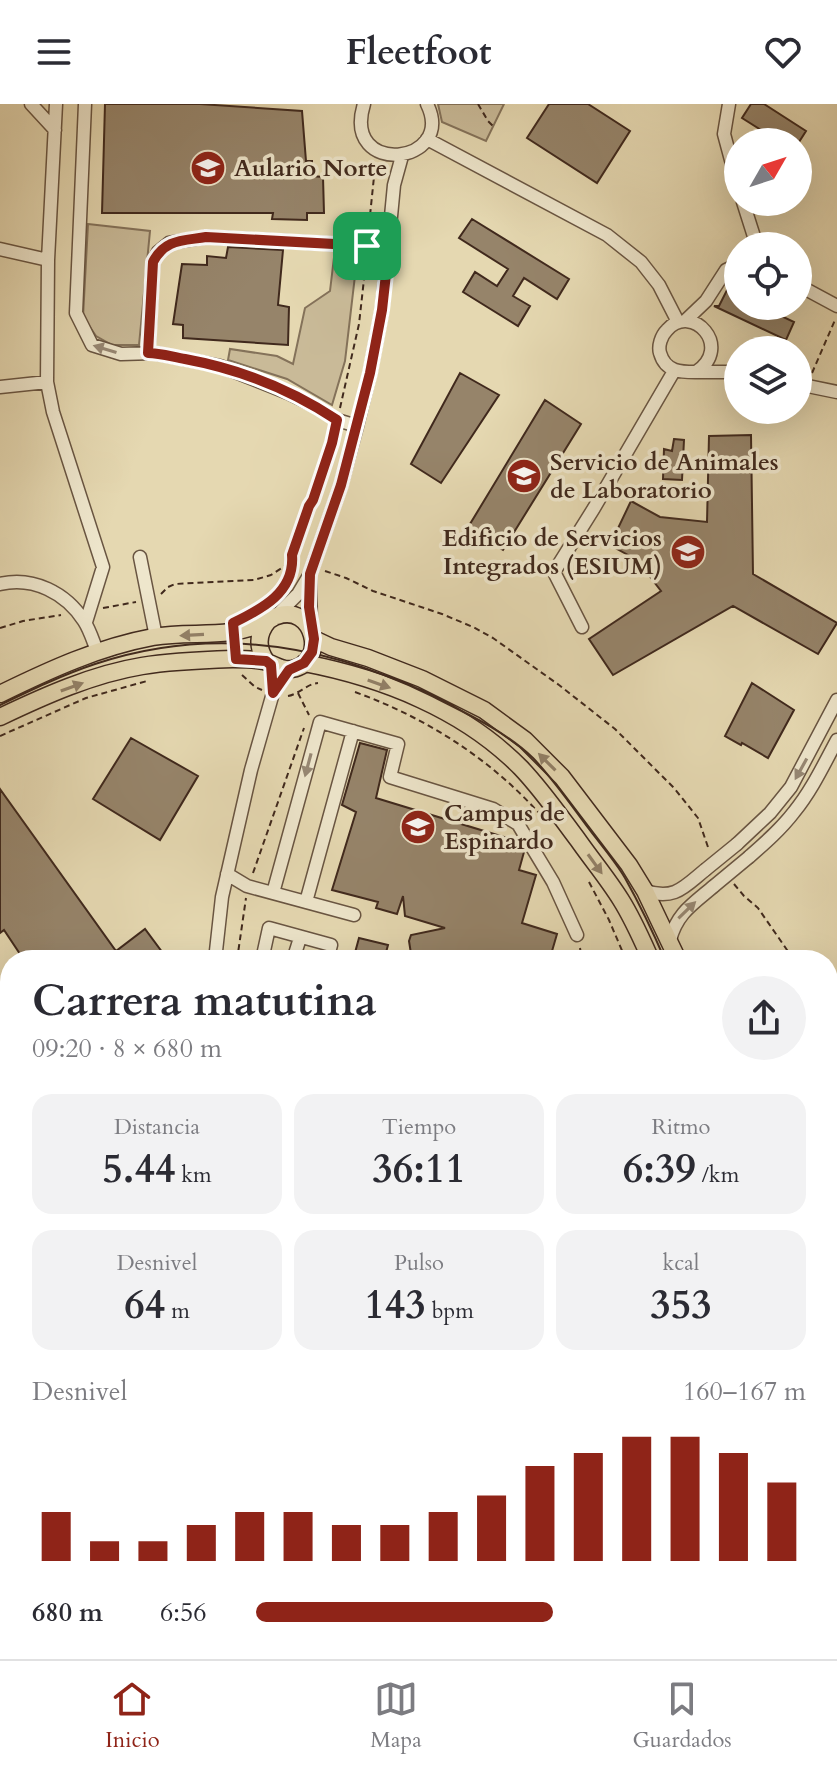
<!DOCTYPE html>
<html lang="es">
<head>
<meta charset="utf-8">
<style>
	body { margin:0; font-family:Cardo,serif; background:#f2f2f3; color:#2b2b33; height:100vh; display:flex; flex-direction:column; font-size:30px; white-space:nowrap }
	* { box-sizing:border-box; margin:0 }
	p { font-size:26px; color:#7c7c81 }
	.icon { flex:none; width:44px; height:44px; fill:none; stroke:currentColor; stroke-width:2; stroke-linecap:round; stroke-linejoin:round }
	.map { position:relative; flex:1; overflow:hidden }
	.side { position:absolute; left:0px; top:846px; width:838px; height:710px; display:flex; flex-direction:column; background:#fff; border-radius:32px 32px 0 0; box-shadow:0 8px 32px #0002 }
	.side>* { flex:none }
	.needle { width:52px; rotate:51deg }
	.tools { position:absolute; left:724px; top:24px; display:grid; gap:16px }
	.tools a { display:grid; place-items:center; width:88px; height:88px; border-radius:50%; background:#fff; box-shadow:0 8px 32px #0002; font-size:40px }
	.pin { position:absolute; display:grid; place-items:center; width:68px; height:68px; color:#fff; margin:-34px; border-radius:16px; box-shadow:0 4px 12px #0006 }
	.round { display:grid; place-items:center; flex:none; width:84px; height:84px; border-radius:42px; background:#f2f2f3 }
	.head { display:flex; align-items:center; justify-content:space-between; height:136px; padding:0 32px }
	h1 { font-size:44px; font-weight:700; line-height:60px }
	.stats { display:grid; grid-template-columns:repeat(3,1fr); gap:12px; height:136px; padding:8px 32px }
	.stats div { display:grid; align-content:center; border-radius:20px; background:#f2f2f3; text-align:center }
	.stats b { font-size:40px; font-weight:700 }
	.stats small { font-size:22px; font-weight:400 }
	.stats p { font-size:22px }
	.chart { height:224px; padding:16px 32px }
	.chart p { display:flex; justify-content:space-between }
	.chart svg { width:100%; height:144px; margin-top:8px; stroke:#8f2418; stroke-width:6 }
	ul { padding:0 32px; list-style:none; font-size:26px }
	li { display:grid; grid-template-columns:128px 96px 1fr; align-items:center; height:60px }
	li i { height:20px; border-radius:10px; background:#8f2418 }
	header { display:flex; justify-content:space-between; align-items:center; height:104px; padding:0 32px; background:#fff; font-size:36px; font-weight:700 }
	.tabs { display:flex; justify-content:space-around; align-items:center; height:112px; border-top:2px solid #e1e1e2; background:#fff; font-size:22px; color:#7c7c81 }
	.tabs a { display:grid; justify-items:center; gap:4px }
	.tabs .selected { color:#8f2418 }
	.map>svg:first-child { display:block }
	.green { fill:#c9ba98; stroke:#84725a; stroke-width:2 }
	.building { fill:#96846a; stroke:#40291d; stroke-width:2 }
	.lines { fill:none; stroke-linecap:round; stroke-linejoin:round }
	.minor-casing { stroke:#695542; stroke-width:15 }
	.major-casing { stroke:#40291d; stroke-width:19 }
	.highway-casing { stroke:#40291d; stroke-width:21 }
	.path { stroke:#40291d; stroke-width:2; stroke-dasharray:6 4; stroke-linecap:butt }
	.minor { stroke:#eee6cc; stroke-width:12 }
	.major { stroke:#e5d8b1; stroke-width:16 }
	.highway { stroke:#e5d8b1; stroke-width:18 }
	.tram { stroke:#40291d; stroke-width:2 }
	.minor-bridge-casing { stroke:#695542; stroke-width:15; stroke-linecap:butt }
	.highway-bridge-casing { stroke:#40291d; stroke-width:21; stroke-linecap:butt }
	.minor-bridge { stroke:#eee6cc; stroke-width:12 }
	.highway-bridge { stroke:#e5d8b1; stroke-width:18 }
	.oneway { fill:#978874 }
	.oneway2 { fill:#928067 }
	.route-casing { stroke:#fff; stroke-width:16 }
	.route { stroke:#8f2418; stroke-width:10 }
	.labels { text-anchor:middle; dominant-baseline:central; stroke-width:7; stroke-linejoin:round; paint-order:stroke }
	.poi-label { font-size:24px; font-weight:bold; fill:#40291d; stroke:#eee6cc; text-anchor:start }
</style>
</head>
<body>
<header><svg class="icon" aria-label="menu" viewBox="0 0 24 24"><path d="M4 6h16M4 12h16M4 18h16"/></svg>Fleetfoot<svg class="icon" aria-label="heart" viewBox="0 0 24 24"><path d="M12 20l-8-8c-3-5 5-10 8-4 3-6 11-1 8 4z"/></svg></header>
<div class="map">
<svg width="837" height="1555" viewBox="0 0 837 1555">
	<rect width="100%" height="100%" fill="#e5d8b1"/>
	<filter id="stains"><feTurbulence type="fractalNoise" baseFrequency=".0025" numOctaves="4"/><feColorMatrix values="0 0 0 0 .2 0 0 0 0 .09 0 0 0 0 .02 0 0 0 .5 -.17"/></filter>
	<radialGradient id="worn" r=".72"><stop offset=".6" stop-color="#630" stop-opacity="0"/><stop offset="1" stop-color="#630" stop-opacity=".3"/></radialGradient>
	<path class="green" d="M438,0h66l-18,37 -44,-19z
		M88,120l62,7 -11,114h-27l-16,-9 -13,-19z
		M335,145l23,1 -13,111 -13,44 -45,-26 -59,-19 2,-11 47,7 16,8 12,-56 25,-17z
		M0,985l10,14v218l-10,-3v-95l3,-10 -3,-18v-41l4,-9v-10l-4,-14z
		M0,1455l10,20v71h14l-3,9h-21z"/>
	<path class="building" d="M105,0h95l102,7 4,50h6v15l11,1 1,36h-17v7l-35,-1 1,-6h-171z
		M549,0h39l42,27 -33,52 -70,-45z
		M751,0h13l42,27 -7,11h-19l-38,-24z
		M472,115l97,60 -12,20 -33,-21 -11,18 17,10 -12,20 -55,-34 12,-20 22,14 11,-17 -49,-31z
		M228,143l55,3 -5,55 11,2 -1,38 -105,-7v-13l-10,-1 9,-60 25,1v-9l19,2z
		M727,186l11,6v10h22l34,16 -8,18 -72,-34h5z
		M460,269l39,22 -58,88 -30,-19z
		M545,296l36,24 -78,126 -36,-21z
		M751,331l2,139 84,49 -19,31 -85,-48 -120,69 -24,-36 72,-48 -24,-31 -27,-15 21,-44 29,16 47,5 2,-86z
		M674,335l10,1 -2,40 -19,-1 1,-30 8,2z
		M752,579l42,27 -26,48 -26,-15 -1,2 -16,-9z
		M131,634l67,38 -38,64 -67,-41z
		M360,639l27,7 -11,48 141,43 7,11 -5,18 17,5 -14,48 35,11 -7,24 -10,-3 -1,5h-127l-3,-19 2,-6 34,-7 -40,-12 -2,-20 -6,18 -21,-6 2,-6 -46,-12 24,-78 -14,-7z
		M0,685l116,162 29,-22 23,31h-144l-20,-30 -4,3z
		M359,834l29,7 -4,15h-31z"/>
	<g class="lines">
		<defs>
			<path id="minor" d="M31,0l24,26
				M56,0l-8,156 -1,122 6,30 50,155 -17,55
				M85,0l-9,209 16,32 29,9 33,-1 66,13 68,27 27,13 22,14 20,6
				M364,0c-23,74 93,61 63,0
				M729,0l-5,30 14,52
				M427,35l180,96 34,27 18,23 19,37
				M743,98l14,44
				M0,145l48,11
				M798,181l39,21
				M685,217l21,-20 20,-31 12,-6
				M148,249l5,-91 5,-10 11,-9 37,-6 183,10
				M696,268c38,-25 -4,-70 -29,-42 -6,6 -9,16 -7,23 6,21 24,19 41,19 12,0 25,0 37,0
				M798,280l39,8
				M0,283l47,-5
				M140,453l16,80
				M310,474l1,52
				M0,480c33,-8 66,9 84,37 6,9 9,20 13,30
				M276,512l22,-22 12,-20 31,-89 16,-59 13,-53 12,-63 12,-125 8,-29
				M582,523l-28,-55 40,-64 80,-137
				M737,740l33,-31 21,-26 46,-87
				M749,753c16,-14 32,-28 45,-45 18,-22 30,-48 43,-72
				M227,770l20,12 107,29
				M645,787c30,9 38,-3 60,-21
				M273,789l47,-171 78,22 -8,33 103,32 25,15 35,58 24,53
				M306,798l47,-171
				M670,836c7,-27 23,-36 44,-54
				M215,856l7,-63 29,-127 22,-77 16,-23
				M262,856l7,-32 62,17 -4,15
				M293,856l7,-22
				M828,1100l9,13"/>
			<path id="major" d="M314,535l17,8 37,11 54,21 62,31 41,30 37,37 67,88 16,26 33,69
				M266,557c-9,-13 -9,-27 2,-40
				M304,559c79,15 160,47 217,105 21,22 39,48 57,72 14,20 30,39 43,60 12,19 21,40 30,60
				M0,590c49,-24 99,-47 153,-57 40,-7 73,3 113,-15 2,-1 9,-6 11,-6 36,-13 52,46 15,53 -12,2 -18,-6 -29,-8 -9,-2 -20,-2 -30,-2 -30,1 -61,2 -91,7 -49,8 -98,30 -142,51
				M130,1555l17,-9
				M176,1555l17,-9
				M369,1555l11,-9"/>
			<path id="highway" d="M828,1347l9,-6
				M828,1377l9,-6
				M810,1546l1,9
				M383,1555l13,-9
				M547,1555l16,-3 11,-6"/>
		</defs>
		<use href="#minor" class="minor-casing"/>
		<use href="#major" class="major-casing"/>
		<use href="#highway" class="highway-casing"/>
		<path class="path" d="M478,0l10,17 5,5
			M368,131l7,-68 -4,-5
			M812,269l23,-53
			M340,304l19,-84 7,-63
			M325,467l21,7 27,13 69,23 31,13 20,11 66,47 56,44 59,59 24,30 11,32
			M283,486c7,-9 10,-24 9,-35l17,-49 4,-6 21,-66
			M161,490l7,-7 7,-3 79,-4 17,-5 14,-9 14,-2
			M103,504l33,-6
			M0,524l23,-7 38,-6
			M242,571l13,12 7,3
			M355,588c69,25 133,65 183,120
			M298,589l11,22
			M288,592c11,-2 19,-12 30,-13
			M0,632l86,-38 61,-17
			M253,769l51,-145
			M589,778l20,38 17,40
			M734,780l10,12 14,12 36,52
			M580,844l2,12
			M237,856l9,-62
			M828,905l9,14
			M828,1150l9,9
			M0,1215l10,2
			M0,1317l10,-2
			M93,1546v7
			M93,1555l17,-9
			M829,1555l5,-19 -3,-38 6,-23"/>
		<use href="#minor" class="minor"/>
		<use href="#major" class="major"/>
		<use href="#highway" class="highway"/>
		<path class="tram" d="M0,601c31,-15 62,-30 95,-41 114,-38 228,-21 335,31 35,18 74,35 103,63 21,22 38,47 56,71 12,16 26,32 36,49 15,27 28,54 40,82
			M154,1555l17,-9"/>
		<defs>
			<path id="minor-bridge" d="M705,766l32,-26
				M714,782l35,-29"/>
			<path id="highway-bridge" d="M483,1555l15,-9"/>
		</defs>
		<use href="#minor-bridge" class="minor-bridge-casing"/>
		<use href="#highway-bridge" class="highway-bridge-casing"/>
		<use href="#minor-bridge" class="minor-bridge"/>
		<use href="#highway-bridge" class="highway-bridge"/>
	</g>
	<defs><path id="oneway-solid" d="M-6-.8H1V-3.2L6.5 0L1 3.2V.8H-6Z" transform="scale(2)"/></defs>
	<g class="oneway">
		<use href="#oneway-solid" transform="translate(105 245) rotate(-163)"/>
		<use href="#oneway-solid" transform="translate(308 661) rotate(105)"/>
		<use href="#oneway-solid" transform="translate(801 665) rotate(119)"/>
		<use href="#oneway-solid" transform="translate(687 806) rotate(-44)"/>
	</g>
	<g class="oneway2">
		<use href="#oneway-solid" transform="translate(192 531) rotate(177)"/>
		<use href="#oneway-solid" transform="translate(379 580) rotate(19)"/>
		<use href="#oneway-solid" transform="translate(72 583) rotate(-20)"/>
		<use href="#oneway-solid" transform="translate(547 658) rotate(-135)"/>
		<use href="#oneway-solid" transform="translate(595 760) rotate(54)"/>
	</g>
	<g class="lines">
		<defs>
			<path id="route" d="M206,133l183,10 -7,63 -12,63 -29,112 -31,89 -1,33 5,32 -2,13 -8,11 -15,7 -16,23 -2,-28 -5,-4 -30,-2 -3,-36c29,-14 62,-31 59,-68l17,-49 4,-6 19,-57 5,-23c-45,-30 -98,-51 -152,-61 -12,-2 -25,-6 -37,-6l5,-91c12,-23 29,-21 53,-25z"/>
		</defs>
		<use href="#route" class="route-casing"/>
		<use href="#route" class="route"/>
	</g>
	<defs>
		<symbol id="university-disc" viewBox="-11 -11 22 22"><circle r="9.5" fill="#8f2418" stroke="#eee6cc"/><path d="M0-5L7-2L0 1L-7-2ZM-4 1L0 2.5L4 1V4Q0 6-4 4Z" fill="#fff"/></symbol>
	</defs>
	<g fill-rule="evenodd">
		<use href="#university-disc" x="188" y="44" width="40" height="40"/>
		<use href="#university-disc" x="504" y="352" width="40" height="40"/>
		<use href="#university-disc" x="668" y="428" width="40" height="40"/>
		<use href="#university-disc" x="398" y="703" width="40" height="40"/>
	</g>
	<g class="labels">
		<g class="poi-label">
			<text x="234" y="64">Aulario Norte</text>
			<text x="550" y="358">Servicio de Animales<tspan x="550" dy="28">de Laboratorio</tspan></text>
			<text x="662" y="434" text-anchor="end">Edificio de Servicios<tspan x="662" dy="28">Integrados (ESIUM)</tspan></text>
			<text x="444" y="709">Campus de<tspan x="444" dy="28">Espinardo</tspan></text>
		</g>
	</g>
	<rect width="100%" height="100%" filter="url(#stains)"/>
	<rect width="100%" height="100%" fill="url(#worn)"/>
</svg>
<div class="tools">
<a><svg class="needle" viewBox="-14 -14 28 28"><path d="M0-13l5 13h-10z" fill="#e53935"/><path d="M0 13l5-13h-10z" fill="#7c7c81"/></svg></a>
<a><svg class="icon" aria-label="locate" viewBox="0 0 24 24"><circle cx="12" cy="12" r="6"/><path d="M12 2v4M12 18v4M2 12h4M18 12h4"/></svg></a>
<a><svg class="icon" aria-label="layers" viewBox="0 0 24 24"><path d="M12 4l9 5-9 5-9-5zM3 14l9 5 9-5"/></svg></a>
</div>
<div class="pin" style="left:367px;top:142px;background:#1e9e55"><svg class="icon" aria-label="arrive" viewBox="0 0 24 24"><path d="M6 21V4h12l-3 4 3 4H6"/></svg></div>
<section class="side">
<div class="head"><div><h1>Carrera matutina</h1><p>09:20 · 8 × 680 m</p></div><a class="round"><svg class="icon" aria-label="share" viewBox="0 0 24 24"><path d="M12 15V3M7 8l5-5 5 5M5 13v7h14v-7"/></svg></a></div>
<div class="stats">
<div><p>Distancia</p><b>5.44<small> km</small></b></div>
<div><p>Tiempo</p><b>36:11</b></div>
<div><p>Ritmo</p><b>6:39<small> /km</small></b></div>
</div>
<div class="stats">
<div><p>Desnivel</p><b>64<small> m</small></b></div>
<div><p>Pulso</p><b>143<small> bpm</small></b></div>
<div><p>kcal</p><b>353</b></div>
</div>
<div class="chart"><p><span>Desnivel</span>160–167 m</p>
<svg viewBox="0 0 160 44" preserveAspectRatio="none"><path d="M5 44V29M15 44V38M25 44V38M35 44V33M45 44V29M55 44V29M65 44V33M75 44V33M85 44V29M95 44V24M105 44V15M115 44V11M125 44V6M135 44V6M145 44V11M155 44V20"/></svg>
</div>
<ul>
<li><b>680 m</b>6:56<i style="width:54%"></i></li>
</ul>
</section>
</div>
<nav class="tabs">
<a class="selected"><svg class="icon" aria-label="home" viewBox="0 0 24 24"><path d="M3 11l9-7 9 7M6 9v11h12V9"/></svg>Inicio</a>
<a><svg class="icon" aria-label="map" viewBox="0 0 24 24"><path d="M3 6l6-2 6 2 6-2v14l-6 2-6-2-6 2zM9 4v14M15 6v14"/></svg>Mapa</a>
<a><svg class="icon" aria-label="saved" viewBox="0 0 24 24"><path d="M7 4h10v16l-5-4-5 4z"/></svg>Guardados</a>
</nav>
</body>
</html>
